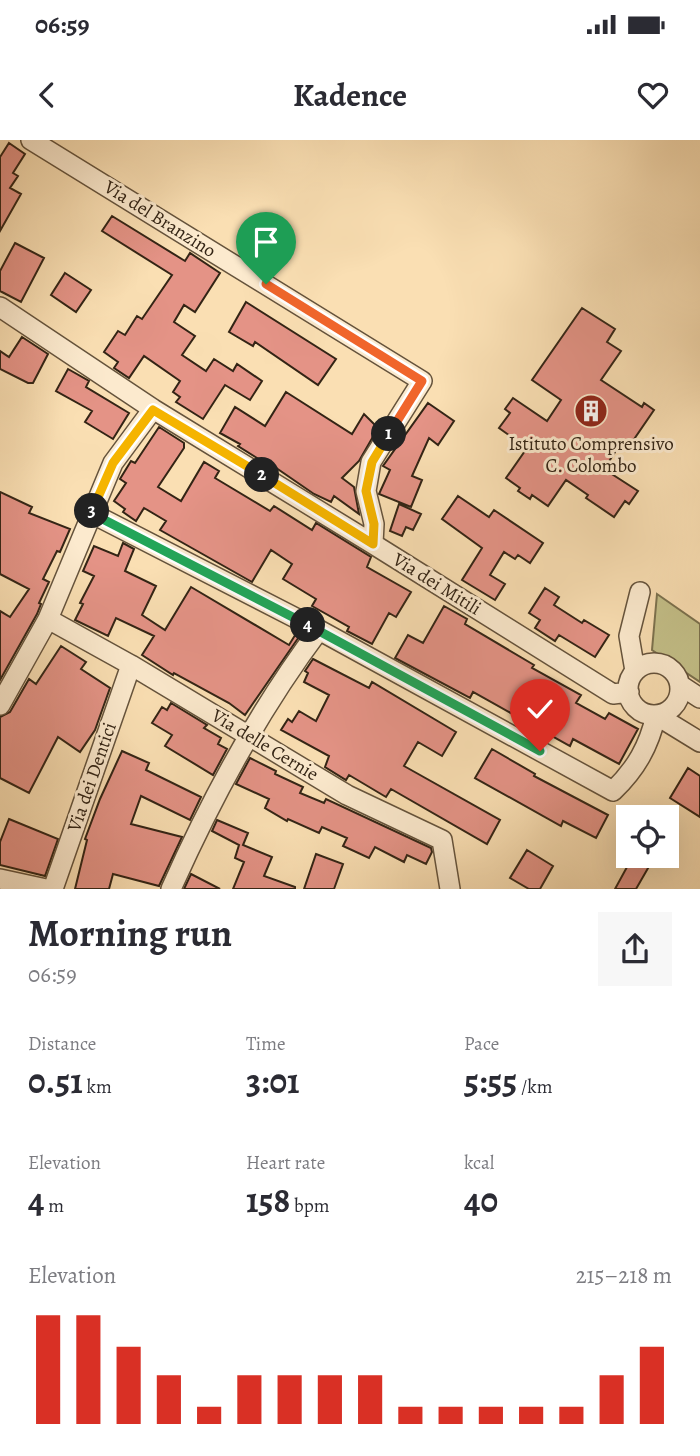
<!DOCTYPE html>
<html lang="en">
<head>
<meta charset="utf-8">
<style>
	body { margin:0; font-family:Alegreya,serif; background:#f7f7f7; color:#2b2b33; height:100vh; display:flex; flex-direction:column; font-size:26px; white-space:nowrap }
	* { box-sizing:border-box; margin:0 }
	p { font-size:23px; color:#7c7c81 }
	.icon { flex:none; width:38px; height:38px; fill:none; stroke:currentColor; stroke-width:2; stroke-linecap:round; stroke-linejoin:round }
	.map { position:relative; height:749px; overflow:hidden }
	.sheet { display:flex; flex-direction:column; background:#fff; flex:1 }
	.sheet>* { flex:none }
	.fabs { position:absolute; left:616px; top:665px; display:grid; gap:14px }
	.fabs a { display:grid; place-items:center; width:63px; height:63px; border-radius:0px; background:#fff; box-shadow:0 7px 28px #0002; font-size:35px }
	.pin { position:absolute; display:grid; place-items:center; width:60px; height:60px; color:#fff; margin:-72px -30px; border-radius:50% 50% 50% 0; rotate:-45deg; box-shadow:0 0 7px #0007 }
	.pin .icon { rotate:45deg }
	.km { position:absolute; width:35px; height:35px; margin:-18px; border-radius:50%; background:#222; color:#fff; font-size:19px; line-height:35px; text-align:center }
	.round { display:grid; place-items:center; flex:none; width:74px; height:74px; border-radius:0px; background:#f7f7f7 }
	.summary { display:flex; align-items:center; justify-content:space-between; height:119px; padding:0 28px }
	h1 { font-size:38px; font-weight:600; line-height:52px }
	.stats { display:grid; grid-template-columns:repeat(3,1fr); gap:10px; height:119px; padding:7px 28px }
	.stats div { display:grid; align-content:center }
	.stats b { font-size:35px; font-weight:600 }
	.stats small { font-size:19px; font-weight:400 }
	.stats p { font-size:19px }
	.chart { height:196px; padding:14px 28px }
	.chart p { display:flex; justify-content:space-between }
	.chart svg { width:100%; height:126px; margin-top:7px; stroke:#d93025; stroke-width:6 }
	.status { display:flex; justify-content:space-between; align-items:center; height:49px; padding:0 35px; background:#fff; direction:ltr }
	.status svg { height:19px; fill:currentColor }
	header { display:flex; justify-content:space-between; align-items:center; height:91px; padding:0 28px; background:#fff; font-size:32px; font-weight:600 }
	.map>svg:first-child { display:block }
	.park { fill:#c4c089; stroke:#7c724f; stroke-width:2 }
	.building { fill:#e49386; stroke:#332415; stroke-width:2 }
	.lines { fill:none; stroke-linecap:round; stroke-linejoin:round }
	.minor-casing { stroke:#65533c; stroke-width:22 }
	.minor { stroke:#fceace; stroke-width:19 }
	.split-1-casing { stroke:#fff; stroke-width:14 }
	.split-2-casing { stroke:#fff; stroke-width:14 }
	.split-3-casing { stroke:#fff; stroke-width:14 }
	.split-4-casing { stroke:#fff; stroke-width:14 }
	.split-5-casing { stroke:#fff; stroke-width:14 }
	.split-1 { stroke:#f0652b; stroke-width:9 }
	.split-2 { stroke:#f5b400; stroke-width:9 }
	.split-3 { stroke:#f5b400; stroke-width:9 }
	.split-4 { stroke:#22a559; stroke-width:9 }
	.split-5 { stroke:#22a559; stroke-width:9 }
	.labels { text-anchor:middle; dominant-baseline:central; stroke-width:6; stroke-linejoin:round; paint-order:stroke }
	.street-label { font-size:19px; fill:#332415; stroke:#fceace }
	.poi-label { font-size:19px; fill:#332415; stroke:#fceace }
</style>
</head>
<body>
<div class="status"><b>06:59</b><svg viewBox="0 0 49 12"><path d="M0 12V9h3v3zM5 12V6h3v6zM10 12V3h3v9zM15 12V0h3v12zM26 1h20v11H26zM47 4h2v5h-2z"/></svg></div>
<header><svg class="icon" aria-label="back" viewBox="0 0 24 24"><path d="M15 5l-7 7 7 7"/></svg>Kadence<svg class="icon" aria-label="heart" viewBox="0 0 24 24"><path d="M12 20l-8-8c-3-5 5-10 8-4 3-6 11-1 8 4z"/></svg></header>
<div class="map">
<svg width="700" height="749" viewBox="0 0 700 749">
	<rect width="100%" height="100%" fill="#fadfb3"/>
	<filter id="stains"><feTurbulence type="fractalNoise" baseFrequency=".00286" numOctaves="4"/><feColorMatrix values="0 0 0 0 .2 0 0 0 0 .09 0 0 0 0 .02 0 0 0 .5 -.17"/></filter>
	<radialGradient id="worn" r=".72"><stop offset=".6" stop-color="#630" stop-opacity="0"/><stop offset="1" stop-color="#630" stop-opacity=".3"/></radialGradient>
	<path class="park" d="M657,454l43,30v58l-48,-32z"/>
	<path class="building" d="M9,3l16,11 -12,19 5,3 -8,12 11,6 -21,37v-74z
		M112,76l73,45 5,-8 30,20 -25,39 -11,-7 -10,17 21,14 -13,19 24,16 8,-12 19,12 4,-7 25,17 -12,19 -25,-15 -22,34 -27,-17 4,-5 -7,-5 7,-11 -36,-25 -15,22 -15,-10 4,-6 -14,-10 14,-21 7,4 12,-19 5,3 30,-44 -70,-44z
		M15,103l29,15 -23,44 -21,-11v-20z
		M65,133l26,17 -15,22 -25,-17z
		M246,162l90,57 -18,26 -63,-43 -2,4 -24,-14z
		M582,168l33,21 -8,13 14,9 -20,29 41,27 2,-4 10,7 -24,35 -7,-5 -19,29 34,22 -9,13 -4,-3 -11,16 -28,-19 2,-3 -22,-15 -18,26 -16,-11 -2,4 -12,-8 2,-3 -14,-10 21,-30 -28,-20 11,-15 -5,-4 8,-11 34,23 14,-21 -29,-20z
		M22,197l26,17 -15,29h-5l-28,-14v-18l9,6z
		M68,229l21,12 -3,6 43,26 -16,26 -28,-17 7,-11 -36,-20z
		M286,252l66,42 12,-20 14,14 -19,33 -17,17 12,9 5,27 -25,-18 -3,6 -17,-8 -48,-33 -1,2 -27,-17 2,-2 -20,-11 15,-26 30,19z
		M428,263l26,18 -16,24 -9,-7 -17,38 10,4 -11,27 -32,-13 11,-24 -7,-4z
		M159,287l25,16v5l-26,39 23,14 23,-39 15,9 -4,7 55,33 4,-5 38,24 4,-7 55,34 -4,10 44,25 -15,25 -7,-4 -17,31 -25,-13 2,-4 -37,-21 4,-7 -33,-20 9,-15 -21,-14 -19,32 -92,-52 6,-9 -22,-13 -8,13 -13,-9 2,-3 -11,-8 12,-18 -6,-4 11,-18 4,2z
		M0,352l32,15 -3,6 41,16 -10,23 -3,-1 -14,28 6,3 -10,21 2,1 -4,10 -37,66v-69l10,6 19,-28 -29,-15z
		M458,356l31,21 5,-7 49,33 -13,20 -12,-8 -3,4 -11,-7 -14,23 15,9 -10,16 -33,-20 20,-32 -40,-29z
		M399,364l22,10 -8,16 -7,-3 -4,9 -12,-5z
		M123,403l11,6 -9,22 31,15 -14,29 23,15 26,-43 98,58 8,-13 4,2 -56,81 -16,-12 -55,-30 -1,2 -31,-20 12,-19 -38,-18 -8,18 -33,-16 8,-16 -3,-1 14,-27 -11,-5 11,-25 24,10z
		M545,448l14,9 -5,8 28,18 2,-3 25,15 -14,22 -36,-22 -4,6 -20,-13 5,-8 -11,-7z
		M444,466l23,13 -2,5 69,41 -2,3 49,27 -5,8 29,16 4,-6 29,16 -19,35 -46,-25 -3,7 -97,-54 -3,6 -75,-40 13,-23 15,8z
		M61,506l25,16 -5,7 29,19 -15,42 -15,22 -22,-15 -29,56 -29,-15v-61l10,-5 19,-33 7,5z
		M313,519l56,29 3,-6 84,50 -14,24 -24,-14 -14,24 96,54 -13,24 -96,-55 -5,8 -37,-22 -3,5 -21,-13 4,-11 -48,-26 7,-11 4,3 7,-11 17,10 13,-26 -25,-13 4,-9 -3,-2z
		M171,563l36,22 -3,3 17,10 -3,6 9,5 -14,26 -48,-29 7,-11 -20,-12 10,-16 5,3z
		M492,609l43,25 -1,2 74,39 -12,23 -33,-17 -2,5 -86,-48z
		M122,611l27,12 -3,7 55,27 -11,23 -49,-24 -10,28 51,13 -23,49 -46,-12 -4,15h-34l12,-49 -2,-1 15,-40z
		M250,618l26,13 -1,3 28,13 -3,6 24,10 2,-4 105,49 1,4 -6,12 -19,-9 -3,7 -29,-15 -6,11 -26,-12 4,-8 -25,-11 -3,6 -31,-14 -1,2 -22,-13 4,-9 -33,-15z
		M688,628l12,8v41l-30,-19z
		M9,679l49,20 -13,37 -45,-11v-23z
		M217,680l31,13 -5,12 29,12 -8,19 31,11v2h-62l11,-27 -9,-4 4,-13 -27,-14z
		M527,710l26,16 -13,23h-11l-19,-11z
		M316,714l27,10 -9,25h-30z
		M633,716h22l-19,33h-21z
		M191,734l29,15h-36z"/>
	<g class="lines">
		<defs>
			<path id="minor" d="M31,0l391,241 -51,81 -5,29 8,33 -1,20
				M0,167l153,102 220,135 240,150 16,-2
				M91,373l228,117 294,161c23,-22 36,-45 43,-76l44,27
				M48,479l83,46 216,130 95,45 8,49
				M628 549a26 26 0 1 1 52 0a26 26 0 1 1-52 0Z
				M635,531l-6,-35 11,-44
				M680,545l20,13
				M0,565l48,-86 65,-156 40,-54
				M0,739l46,10
				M53,749l78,-224
				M171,749c41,-92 87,-178 148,-259"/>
		</defs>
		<use href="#minor" class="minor-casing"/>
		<use href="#minor" class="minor"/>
	</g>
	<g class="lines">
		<defs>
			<path id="split-1" d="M266,144l156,97 -33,53"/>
			<path id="split-2" d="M262,335l111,69 1,-20 -8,-33 6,-29 17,-28"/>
			<path id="split-3" d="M92,371l21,-48 40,-53 109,65"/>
			<path id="split-4" d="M92,371l-1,2 217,112"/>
			<path id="split-5" d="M308,485l232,126"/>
		</defs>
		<use href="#split-1" class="split-1-casing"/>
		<use href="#split-2" class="split-2-casing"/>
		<use href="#split-3" class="split-3-casing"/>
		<use href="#split-4" class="split-4-casing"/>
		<use href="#split-5" class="split-5-casing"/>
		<use href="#split-1" class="split-1"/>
		<use href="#split-2" class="split-2"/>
		<use href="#split-3" class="split-3"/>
		<use href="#split-4" class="split-4"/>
		<use href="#split-5" class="split-5"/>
	</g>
	<defs>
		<symbol id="building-disc" viewBox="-11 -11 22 22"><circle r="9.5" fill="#8f2418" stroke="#fceace"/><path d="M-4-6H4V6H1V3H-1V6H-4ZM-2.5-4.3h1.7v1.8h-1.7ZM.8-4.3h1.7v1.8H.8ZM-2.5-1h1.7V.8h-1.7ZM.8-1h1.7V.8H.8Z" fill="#fff"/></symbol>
	</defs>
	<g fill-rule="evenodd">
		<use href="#building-disc" x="572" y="252" width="38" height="38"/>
	</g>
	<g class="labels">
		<g class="street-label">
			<text transform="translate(160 79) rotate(32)">Via del Branzino</text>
			<text transform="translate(437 444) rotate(32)">Via dei Mitili</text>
			<text transform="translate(265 605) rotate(31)">Via delle Cernie</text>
			<text transform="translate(92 637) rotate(-71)">Via dei Dentici</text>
		</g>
		<g class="poi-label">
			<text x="591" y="304">Istituto Comprensivo<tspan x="591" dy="22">C. Colombo</tspan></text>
		</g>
	</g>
	<rect width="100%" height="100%" filter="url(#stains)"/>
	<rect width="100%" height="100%" fill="url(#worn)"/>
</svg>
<div class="fabs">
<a><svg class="icon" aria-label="locate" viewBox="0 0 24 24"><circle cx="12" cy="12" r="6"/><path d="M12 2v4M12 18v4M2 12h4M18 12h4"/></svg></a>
</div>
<div class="pin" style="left:266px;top:144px;background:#1e9e55"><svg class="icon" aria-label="arrive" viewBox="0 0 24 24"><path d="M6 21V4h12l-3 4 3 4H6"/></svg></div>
<div class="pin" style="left:540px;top:611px;background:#d93025"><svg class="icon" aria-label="check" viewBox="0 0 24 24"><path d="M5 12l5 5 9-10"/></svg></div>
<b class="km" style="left:389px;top:294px">1</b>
<b class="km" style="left:262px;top:335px">2</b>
<b class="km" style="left:92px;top:371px">3</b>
<b class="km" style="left:308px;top:485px">4</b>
</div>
<section class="sheet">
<div class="summary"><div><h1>Morning run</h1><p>06:59</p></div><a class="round"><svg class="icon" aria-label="share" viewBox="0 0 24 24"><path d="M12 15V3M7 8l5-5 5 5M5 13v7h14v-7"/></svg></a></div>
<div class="stats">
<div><p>Distance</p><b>0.51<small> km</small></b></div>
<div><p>Time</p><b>3:01</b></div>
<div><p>Pace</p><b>5:55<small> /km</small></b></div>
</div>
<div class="stats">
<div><p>Elevation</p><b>4<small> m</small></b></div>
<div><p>Heart rate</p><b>158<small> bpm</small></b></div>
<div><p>kcal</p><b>40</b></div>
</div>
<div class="chart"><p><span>Elevation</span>215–218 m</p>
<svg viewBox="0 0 160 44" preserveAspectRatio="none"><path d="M5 44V6M15 44V6M25 44V17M35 44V27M45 44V38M55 44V27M65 44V27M75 44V27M85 44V27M95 44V38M105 44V38M115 44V38M125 44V38M135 44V38M145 44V27M155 44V17"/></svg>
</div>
</section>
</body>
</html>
